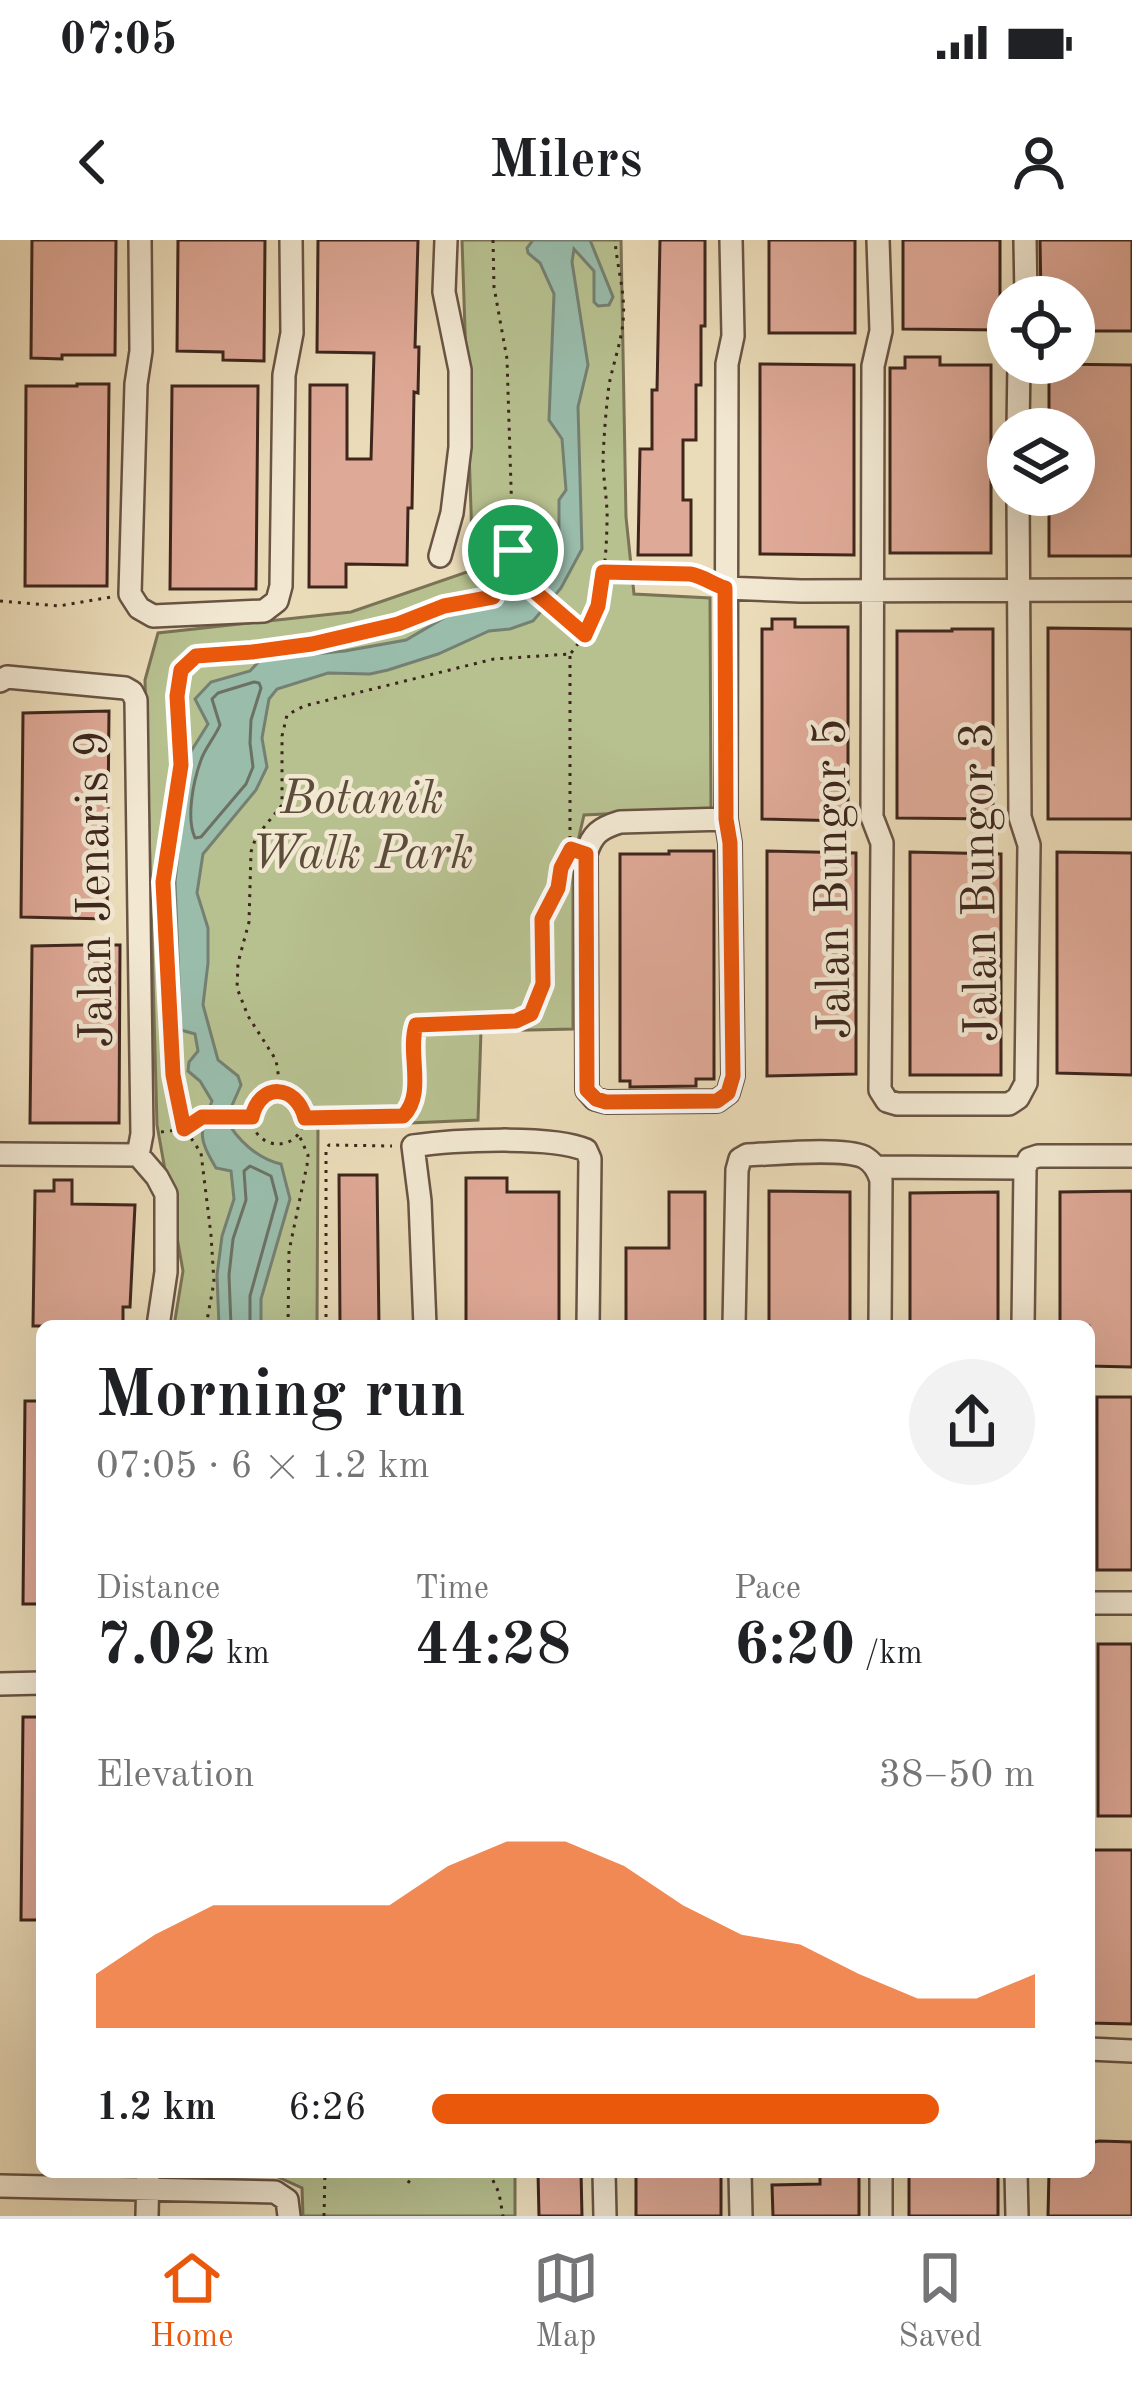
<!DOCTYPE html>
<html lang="en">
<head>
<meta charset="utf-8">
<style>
	body { margin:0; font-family:"Old Standard TT",serif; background:#f2f2f2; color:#202124; height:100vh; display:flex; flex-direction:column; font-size:45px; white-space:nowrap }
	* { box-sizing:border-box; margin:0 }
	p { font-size:39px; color:#757577 }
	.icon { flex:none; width:66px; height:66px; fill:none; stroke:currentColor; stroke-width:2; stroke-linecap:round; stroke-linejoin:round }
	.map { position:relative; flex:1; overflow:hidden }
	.panel { position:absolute; left:36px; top:1080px; width:1059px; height:858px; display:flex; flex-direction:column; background:#fff; border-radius:18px; box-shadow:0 12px 48px #0002 }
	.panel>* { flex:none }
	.fabs { position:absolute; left:987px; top:36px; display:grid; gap:24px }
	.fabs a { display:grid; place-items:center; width:108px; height:108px; border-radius:50%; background:#fff; box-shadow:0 12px 48px #0002; font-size:60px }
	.pin { position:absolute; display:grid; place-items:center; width:102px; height:102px; color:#fff; margin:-51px; border:6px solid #fff; border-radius:50%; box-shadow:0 3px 12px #0007 }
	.round { display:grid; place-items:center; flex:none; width:126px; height:126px; border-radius:63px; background:#f2f2f2 }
	.head { display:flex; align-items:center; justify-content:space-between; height:204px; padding:0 60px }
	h1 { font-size:66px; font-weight:800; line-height:90px }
	.stats { display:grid; grid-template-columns:repeat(3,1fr); gap:18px; height:204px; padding:12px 60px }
	.stats div { display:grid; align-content:center }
	.stats b { font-size:60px; font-weight:800 }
	.stats small { font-size:33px; font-weight:400 }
	.stats p { font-size:33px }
	.chart { height:336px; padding:24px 60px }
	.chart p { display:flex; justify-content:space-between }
	.chart svg { width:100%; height:216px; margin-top:12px; fill:#ea580c; opacity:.7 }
	ul { padding:0 60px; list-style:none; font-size:39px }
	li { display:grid; grid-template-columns:192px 144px 1fr; align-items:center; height:90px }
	li i { height:30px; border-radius:15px; background:#ea580c }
	.status { display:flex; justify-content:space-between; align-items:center; height:84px; padding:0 60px; background:#fff; direction:ltr }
	.status svg { height:33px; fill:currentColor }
	header { display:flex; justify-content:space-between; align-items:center; height:156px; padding:0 60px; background:#fff; font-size:54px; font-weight:800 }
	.tab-bar { display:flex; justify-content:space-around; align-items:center; height:168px; border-top:3px solid #e0e0e0; background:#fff; font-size:33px; color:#757577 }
	.tab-bar a { display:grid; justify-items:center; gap:6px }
	.tab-bar .on { color:#ea580c }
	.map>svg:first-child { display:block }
	.green { fill:#b7c08f; stroke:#7a7356; stroke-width:3 }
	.water { fill:#99bcab; stroke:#758072; stroke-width:3 }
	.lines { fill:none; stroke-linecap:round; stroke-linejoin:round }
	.shore { stroke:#6c7164; stroke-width:3 }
	.building { fill:#dfa997; stroke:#3e261d; stroke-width:3 }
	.minor-casing { stroke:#695444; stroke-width:26 }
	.path { stroke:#3e261d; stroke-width:3; stroke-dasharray:3 6; stroke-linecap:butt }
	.minor { stroke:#f2e8d2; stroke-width:21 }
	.route-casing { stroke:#fff; stroke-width:24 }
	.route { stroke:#ea580c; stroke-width:15 }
	.labels { text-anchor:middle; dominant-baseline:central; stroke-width:9; stroke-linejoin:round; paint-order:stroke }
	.park-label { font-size:48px; font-style:italic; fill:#5c4c3a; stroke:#f2e8d2 }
	.street-label { font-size:48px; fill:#3e261d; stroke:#f2e8d2 }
</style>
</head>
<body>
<div class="status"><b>07:05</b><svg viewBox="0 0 49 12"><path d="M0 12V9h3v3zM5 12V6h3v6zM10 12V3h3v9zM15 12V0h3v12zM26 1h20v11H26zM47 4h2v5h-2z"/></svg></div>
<header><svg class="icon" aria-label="back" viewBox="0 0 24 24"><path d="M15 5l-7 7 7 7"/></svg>Milers<svg class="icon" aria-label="person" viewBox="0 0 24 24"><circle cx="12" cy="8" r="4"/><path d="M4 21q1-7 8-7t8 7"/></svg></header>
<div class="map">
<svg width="1132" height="1976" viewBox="0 0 1132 1976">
	<rect width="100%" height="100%" fill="#ebdcb9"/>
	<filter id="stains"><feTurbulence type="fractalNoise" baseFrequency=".00167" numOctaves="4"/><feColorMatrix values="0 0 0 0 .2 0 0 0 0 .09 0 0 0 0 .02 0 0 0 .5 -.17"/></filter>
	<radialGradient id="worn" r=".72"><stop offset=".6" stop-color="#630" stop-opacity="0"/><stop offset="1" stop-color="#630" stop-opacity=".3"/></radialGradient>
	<path class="green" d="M462,0h159l5,277 8,77 76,4 1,211 -127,6 -11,48v166l-92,2 -3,89 -160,7 -1,199h-143l9,-55 -26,-146 -12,-445 13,-47 193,-21 122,-42z
		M267,1932h248v44h-212l-1,-28z"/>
	<path class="water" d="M533,0h57l23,57 -4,8 -11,1 -4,-4v-31l-20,-22 -2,13 16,103 -10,42 4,142 -21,39 -28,33 -23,8 -21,2 -51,23 -50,16 -18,4 -42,-1 -51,16 -8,10 -7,39 5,29 -11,23 -53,64 -6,39 11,35v35l-5,42 15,55 20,16 3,9 -15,34c11,21 32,40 55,45l9,35 -29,100v27h-42l-2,-51 5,-39 12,-37 -3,-28 -15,-3c-18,-31 -17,-34 -4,-67l-12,-20 -12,-10 1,-9 9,-11 -3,-17 -14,-4 -6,-148 4,-38v-36l11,-55 18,-29 -13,-25 16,-17 39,-11 13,-14 15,-4 36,1 31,-3 61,-11 43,-25 69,-22 21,-15 20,-27v-51l7,-10 -4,-51 -13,-19 5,-126 -14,-31 -12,-10 -1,-5z"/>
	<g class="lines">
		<path class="shore" d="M254,442l5,1 2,5 -10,32 -1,23 3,24 -7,17 -45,53 -6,1c-9,-20 -2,-56 6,-78 4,-12 14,-23 19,-35l-8,-26 6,-6z
			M231,1086l-2,-51 4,-36 13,-39 -2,-29 6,-5 21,10 6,23 -27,97v30"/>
	</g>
	<path class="building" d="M32,0h84l-1,115h-53v4l-31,-1z
		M178,0h87l-1,121 -41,-1v-8l-46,-1z
		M318,0h100l-3,107h4l-1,46 -4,-1 -2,116h-4l-1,57 -61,-1v23h-37l1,-202h37v74h24l3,-106 -57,-1z
		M660,0h45v86h-4v59h-5v55h-13v60h8v55h-53l2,-106h12v-59h5z
		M769,0h86v93h-86z
		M903,0h97v90l-97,-1z
		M1040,0h92v91h-45v10h-13v-44h-33z
		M905,117h35v8h51v188h-101v-185h15z
		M760,124l94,1v190l-94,-1z
		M1049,124l83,1v191h-83v-61h25v-66h-25z
		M77,144h32l-2,202h-82l1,-200h51z
		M172,146h86l-2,203h-86z
		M772,379h23v8h53v194l-86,-2v-190h10z
		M1048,388l84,1v190h-84z
		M952,389h41v190l-96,-1v-187h55z
		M109,471l-2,208 -86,-2 2,-204z
		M669,611h45v228h-18v7l-66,1v-6h-10v-227h49z
		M767,611l89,2v221l-89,2z
		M910,612l91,2v221h-91z
		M1057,612l75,1v222l-75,-2z
		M80,705h40l-1,178h-89l2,-177z
		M339,935h38l2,151h-39z
		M466,938h41v14h52v134h-93z
		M54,940h18v24l63,1 -5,102h-7v19h-90l2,-135h19z
		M769,951l81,1v134h-81z
		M1132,951v176l-43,-1v-40h-29v-134z
		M669,952h36v134h-79v-78h43z
		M998,952v134h-88v-133z
		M1097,1157h35v173h-35z
		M25,1161h17v203h-19z
		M1098,1404h34v172h-34z
		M23,1477h19v203h-21z
		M1089,1610h43v174l-43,-1z
		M1099,1901l33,1v74h-84l1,-44h40v-29z
		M538,1932h43l1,44h-43z
		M636,1932h85v44h-85z
		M820,1932h39v44h-86l-1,-31 48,-1z
		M909,1932h89v44h-89z"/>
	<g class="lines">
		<defs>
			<path id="minor" d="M140,0l1,111 -5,33 -6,210 9,14 14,8 111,-5 13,-10 4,-15 3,-211 8,-42 -1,-93
				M878,0l3,91 -8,35 -1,451 10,26 -2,247 7,11 10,3h112l9,-6 8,-15 3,-238 -9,-28 -2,-322
				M1025,0l1,57
				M1018,189l1,-66
				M440,316l12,-43 8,-66v-77l-16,-78 2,-52
				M725,348l76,3 331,-1
				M0,441l7,-4 118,11 7,4 4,8 6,434 -4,21
				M726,579l-106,3c-20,6 -28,12 -34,32l1,236 8,9 11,3 111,-1 11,-8 5,-17 -3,-233 -4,-24 1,-455 6,-28 -2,-96
				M0,914l138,1
				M138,915l19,22 9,17v78l-8,54
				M876,927l149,1
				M425,1086l-5,-125 -7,-55c39,-6 139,-11 173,4l4,9 -2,167
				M734,1086l3,-156 3,-11 7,-4c26,-1 96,-8 117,2 9,5 14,13 17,23l-1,146
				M1023,1086l2,-158 4,-9 9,-3h94
				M1089,1363h43
				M0,1444l42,-1
				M1089,1809l43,2
				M604,1932l1,44
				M740,1932l1,44
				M1016,1932l1,44
				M0,1946l275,6 12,8 2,16
				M147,1976l1,-44
				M881,1976v-44"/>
		</defs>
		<use href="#minor" class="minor-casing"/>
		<path class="path" d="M493,0l1,47 13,72 6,191
			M604,332l86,2 10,2 6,6
			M519,337l6,-11 -6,-13 -14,-3 -7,4 -5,14 8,11 12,2 6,-4 64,56
			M0,361l59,5 52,-9
			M571,413c30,-37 35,-82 36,-130 1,-21 -4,-43 -4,-64 1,-24 3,-50 6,-74 4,-21 12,-42 14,-63 3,-28 -6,-54 -8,-82
			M281,852l-5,-32 -28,-44 -11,-28 1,-25 11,-41 2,-70 5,-15 26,-32v-69l5,-21 17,-9 190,-47 76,-5v184
			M252 878a26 26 0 1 1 52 0a26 26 0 1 1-52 0Z
			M305,878l98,-2c23,-22 4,-63 13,-91l100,-4 15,-7 12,-30v-65l15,-31 3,-20 5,-10
			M161,892l24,-3 17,-12h48
			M206,1086l8,-44 -3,-47 -10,-82 -16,-24 -12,-54 -10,-193 18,-117 -4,-69 4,-26 15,-14 116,-12 86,-20 46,-18 49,-9 8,-18
			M288,1086l1,-75 18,-86 1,-10 -9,-20
			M326,1086v-176l3,-5 63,1
			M489,1932l10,21 4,23
			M408,1943l7,-11
			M324,1976l1,-44"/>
		<use href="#minor" class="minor"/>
	</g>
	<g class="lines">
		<defs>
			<path id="route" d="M505,310c17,1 24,14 14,28l66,57 13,-29 5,-34 87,2c13,2 22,10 35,14l1,231 4,24 3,233 -5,17 -11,8 -111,1 -10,-3 -9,-9 -1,-236 -15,-5 -10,19 -3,20 -16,31 1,65 -12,30 -15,7 -100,4c-9,28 10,69 -13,91l-98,2c-9,-34 -45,-36 -53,-1h-50l-18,12 -11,-54 -10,-193 18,-117 -4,-69 4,-26 15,-14 56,-4 60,-8 86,-20 46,-18 49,-9 8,-18 -8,-11 1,-8z"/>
		</defs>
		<use href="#route" class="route-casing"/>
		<use href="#route" class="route"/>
	</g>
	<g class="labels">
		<g class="park-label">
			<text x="362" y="560">Botanik<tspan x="362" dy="55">Walk Park</tspan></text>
		</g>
		<g class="street-label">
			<text transform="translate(834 639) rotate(-91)">Jalan Bungor 5</text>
			<text transform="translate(981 642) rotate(-91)">Jalan Bungor 3</text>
			<text transform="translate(96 649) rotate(-91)">Jalan Jenaris 9</text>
		</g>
	</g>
	<rect width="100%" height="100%" filter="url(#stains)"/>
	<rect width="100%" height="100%" fill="url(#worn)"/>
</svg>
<div class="fabs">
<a><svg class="icon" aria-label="locate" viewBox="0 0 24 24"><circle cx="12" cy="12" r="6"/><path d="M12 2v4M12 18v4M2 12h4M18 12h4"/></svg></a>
<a><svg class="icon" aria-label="layers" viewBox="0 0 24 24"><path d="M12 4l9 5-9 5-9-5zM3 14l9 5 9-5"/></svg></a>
</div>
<div class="pin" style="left:513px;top:310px;background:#1e9e55"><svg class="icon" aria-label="arrive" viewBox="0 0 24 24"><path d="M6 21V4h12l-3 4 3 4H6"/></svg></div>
<section class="panel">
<div class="head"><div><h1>Morning run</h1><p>07:05 · 6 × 1.2 km</p></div><a class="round"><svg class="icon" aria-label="share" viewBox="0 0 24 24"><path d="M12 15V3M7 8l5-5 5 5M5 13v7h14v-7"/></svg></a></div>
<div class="stats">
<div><p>Distance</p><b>7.02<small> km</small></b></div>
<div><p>Time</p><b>44:28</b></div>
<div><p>Pace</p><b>6:20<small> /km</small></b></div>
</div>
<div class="chart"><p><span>Elevation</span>38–50 m</p>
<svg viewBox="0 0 160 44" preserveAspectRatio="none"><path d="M0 44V33L10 25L20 19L30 19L40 19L50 19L60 11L70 6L80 6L90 11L100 19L110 25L120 27L130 33L140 38L150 38L160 33V44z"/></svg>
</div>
<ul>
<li><b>1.2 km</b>6:26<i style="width:84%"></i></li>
</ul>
</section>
</div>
<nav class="tab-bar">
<a class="on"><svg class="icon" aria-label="home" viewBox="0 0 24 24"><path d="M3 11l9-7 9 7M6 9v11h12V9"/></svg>Home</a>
<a><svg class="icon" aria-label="map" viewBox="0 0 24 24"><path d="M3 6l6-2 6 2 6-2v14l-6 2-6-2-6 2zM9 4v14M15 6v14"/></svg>Map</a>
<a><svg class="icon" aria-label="saved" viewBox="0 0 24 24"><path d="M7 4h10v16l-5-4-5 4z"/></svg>Saved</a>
</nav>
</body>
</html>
